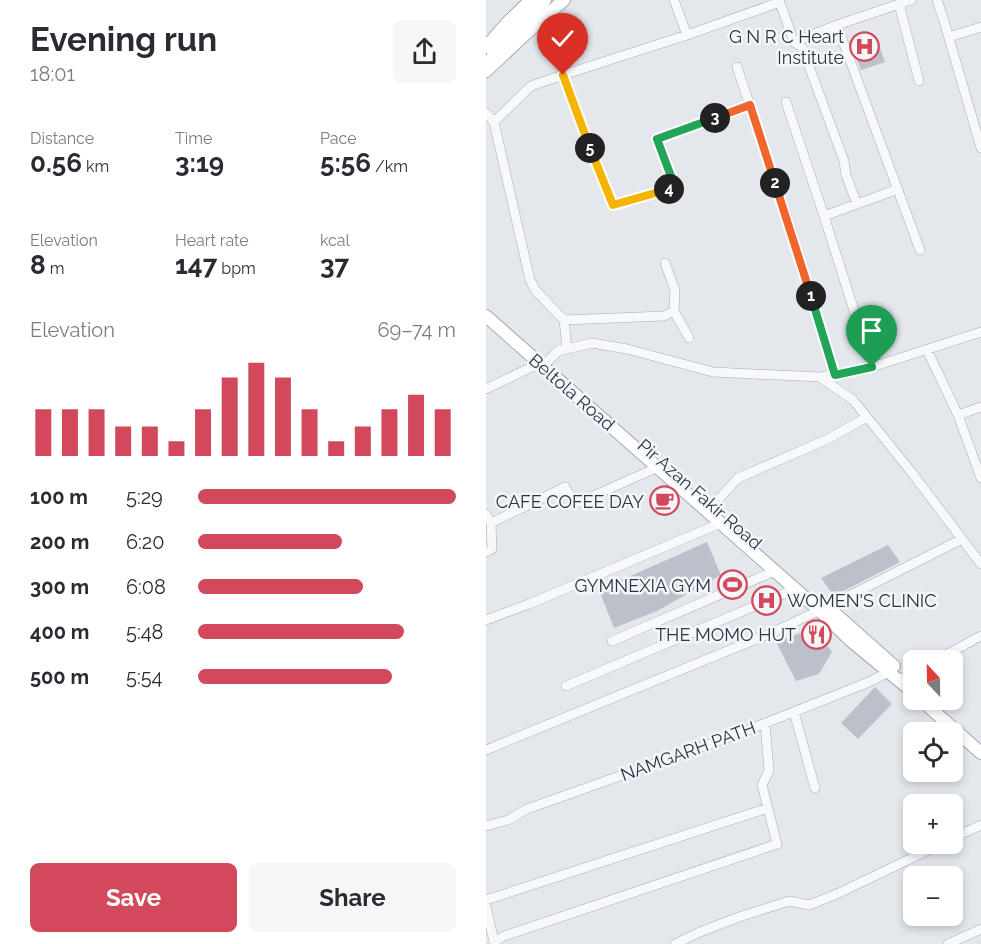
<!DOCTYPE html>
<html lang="en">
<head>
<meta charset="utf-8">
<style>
	body { margin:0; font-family:Raleway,sans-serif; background:#f7f7f7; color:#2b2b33; height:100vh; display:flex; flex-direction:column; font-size:22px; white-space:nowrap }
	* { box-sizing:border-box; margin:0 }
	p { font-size:20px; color:#7c7c81 }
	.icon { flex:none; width:33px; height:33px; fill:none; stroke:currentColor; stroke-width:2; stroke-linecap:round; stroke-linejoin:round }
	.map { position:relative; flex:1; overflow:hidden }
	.drawer { display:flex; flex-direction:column; background:#fff; width:486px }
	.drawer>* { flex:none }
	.needle { width:39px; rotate:338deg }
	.tools { position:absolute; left:417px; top:650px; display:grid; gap:12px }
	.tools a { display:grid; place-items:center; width:60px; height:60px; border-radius:9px; background:#fff; box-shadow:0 3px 9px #0003; font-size:30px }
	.pin { position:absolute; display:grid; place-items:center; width:51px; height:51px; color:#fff; margin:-62px -26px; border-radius:50% 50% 50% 0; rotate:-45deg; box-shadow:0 0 6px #0007 }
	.pin .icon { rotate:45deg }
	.km { position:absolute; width:30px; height:30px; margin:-15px; border-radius:50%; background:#222; color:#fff; font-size:16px; line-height:30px; text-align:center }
	.round { display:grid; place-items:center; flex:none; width:63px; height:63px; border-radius:9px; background:#f7f7f7 }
	.head { display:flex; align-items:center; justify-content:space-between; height:102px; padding:0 30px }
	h1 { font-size:33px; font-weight:700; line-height:45px }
	.stats { display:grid; grid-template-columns:repeat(3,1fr); gap:9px; height:102px; padding:6px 30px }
	.stats div { display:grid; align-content:center }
	.stats b { font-size:26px; font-weight:700 }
	.stats small { font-size:16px; font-weight:400 }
	.stats p { font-size:16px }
	.chart { height:168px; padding:12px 30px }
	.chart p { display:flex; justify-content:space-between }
	.chart svg { width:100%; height:108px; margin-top:6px; stroke:#d1495b; stroke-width:6 }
	.button { display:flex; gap:12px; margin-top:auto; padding:12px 30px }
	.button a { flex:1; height:69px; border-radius:9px; background:#d1495b; color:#fff; font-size:24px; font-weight:700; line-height:69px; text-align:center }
	.button a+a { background:#f7f7f7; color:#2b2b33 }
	ul { padding:0 30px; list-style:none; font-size:20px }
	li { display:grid; grid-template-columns:96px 72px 1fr; align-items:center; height:45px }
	li i { height:15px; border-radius:8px; background:#d1495b }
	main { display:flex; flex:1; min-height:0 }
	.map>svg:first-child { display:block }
	.building { fill:#bbc0ca }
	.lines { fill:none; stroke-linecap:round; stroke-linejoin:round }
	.minor-casing { stroke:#a9aeb7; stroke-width:10 }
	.major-casing { stroke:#a3abb8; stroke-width:14 }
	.minor { stroke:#f7f8fa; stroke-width:9 }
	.major { stroke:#fff; stroke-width:12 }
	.split-1-casing { stroke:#fff; stroke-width:12 }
	.split-2-casing { stroke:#fff; stroke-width:12 }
	.split-3-casing { stroke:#fff; stroke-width:12 }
	.split-4-casing { stroke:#fff; stroke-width:12 }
	.split-5-casing { stroke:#fff; stroke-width:12 }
	.split-6-casing { stroke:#fff; stroke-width:12 }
	.split-1 { stroke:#22a559; stroke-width:8 }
	.split-2 { stroke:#f0652b; stroke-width:8 }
	.split-3 { stroke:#f0652b; stroke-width:8 }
	.split-4 { stroke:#22a559; stroke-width:8 }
	.split-5 { stroke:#f5b400; stroke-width:8 }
	.split-6 { stroke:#f5b400; stroke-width:8 }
	.labels { text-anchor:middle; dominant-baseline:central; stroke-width:5; stroke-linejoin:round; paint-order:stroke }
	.poi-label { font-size:18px; fill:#2b3445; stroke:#f4f6f9; text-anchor:end }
	.street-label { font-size:18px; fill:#2b3445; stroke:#f4f6f9 }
</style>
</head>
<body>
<main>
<section class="drawer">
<div class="head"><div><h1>Evening run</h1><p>18:01</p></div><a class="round"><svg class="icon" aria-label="share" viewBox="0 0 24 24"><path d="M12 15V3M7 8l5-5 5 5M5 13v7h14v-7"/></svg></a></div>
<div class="stats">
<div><p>Distance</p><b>0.56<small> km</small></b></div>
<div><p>Time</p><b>3:19</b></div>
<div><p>Pace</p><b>5:56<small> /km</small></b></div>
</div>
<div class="stats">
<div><p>Elevation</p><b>8<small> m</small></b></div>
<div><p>Heart rate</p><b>147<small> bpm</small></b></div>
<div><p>kcal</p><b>37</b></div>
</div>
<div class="chart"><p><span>Elevation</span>69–74 m</p>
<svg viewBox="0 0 160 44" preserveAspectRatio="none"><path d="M5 44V25M15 44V25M25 44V25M35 44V32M45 44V32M55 44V38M65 44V25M75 44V12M85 44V6M95 44V12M105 44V25M115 44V38M125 44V32M135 44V25M145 44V19M155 44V25"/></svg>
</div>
<ul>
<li><b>100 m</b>5:29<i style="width:100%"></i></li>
<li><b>200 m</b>6:20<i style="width:56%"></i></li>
<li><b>300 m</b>6:08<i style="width:64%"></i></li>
<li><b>400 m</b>5:48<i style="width:80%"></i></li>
<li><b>500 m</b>5:54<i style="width:75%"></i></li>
</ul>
<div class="button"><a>Save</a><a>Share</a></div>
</section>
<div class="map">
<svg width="495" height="944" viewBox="0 0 495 944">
	<rect width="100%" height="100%" fill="#e4e7ec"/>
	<path class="building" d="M390,37l9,25 -24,8 -9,-24z
		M221,542l14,33 -64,36 -43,17 -15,-38z
		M402,545l12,17 -66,34 -13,-18z
		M328,628l18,24 -13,22 -23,7 -20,-39z
		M389,687l17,17 -34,35 -17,-16z"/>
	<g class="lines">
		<defs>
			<path id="minor" d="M188,0l13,35
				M293,0l15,42 8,5 42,114 2,14 11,29
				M451,0l7,21 37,127
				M413,4l20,77
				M351,25l83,225
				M463,37l32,-10
				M308,42l43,-17 74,-25
				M251,67l53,159 45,149
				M77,75l124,-40 93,-33
				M300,102l38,114 48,151
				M0,113l8,9 37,-36 32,-11 29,80 21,50 62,-18 -18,-48 93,-34
				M8,122l36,158 6,11 28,29 3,29
				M338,216l74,-27
				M188,311l15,27
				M78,320l100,-4 10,-5 1,-21 -10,-27
				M441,350l31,65 23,63
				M62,361l10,-10 34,-8 35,6 86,23 107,5 52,-10 109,-35
				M334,377l33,23 56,69 72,95
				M0,389l54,-26
				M472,415l23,-8
				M232,500l20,-22 90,-39 39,-22
				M0,514l5,9 1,26 -6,3
				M5,523l74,-36 10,17 90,-40
				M0,620l43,-16 192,-81
				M126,641l163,-70
				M450,660l45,-24
				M413,680l15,-8
				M80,686l229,-97
				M308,712l21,76
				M0,750l285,-117 64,-30 127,-64
				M0,826l22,-6 19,-11 211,-75 131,-52 20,-10
				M466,838l29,-13
				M0,900l282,-92
				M0,906l8,36 10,-6 273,-92 -15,-59 7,-14 -4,-48
				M189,944l25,-12 39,-15 50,-16 20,4 28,-11 106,-51
				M462,944l33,-15"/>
			<path id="major" d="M0,47l22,-25 23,-22
				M3,64l6,-13 50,-51
				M0,71l47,-44 31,-27
				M0,316l333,294 31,30 64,53
				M336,602l72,64
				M434,699l61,54"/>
		</defs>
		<use href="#minor" class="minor-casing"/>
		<use href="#major" class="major-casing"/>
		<use href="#minor" class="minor"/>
		<use href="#major" class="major"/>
	</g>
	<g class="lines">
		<defs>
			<path id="split-1" d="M325,296l24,79 37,-8"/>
			<path id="split-2" d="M289,183l36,113"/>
			<path id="split-3" d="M229,118l35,-13 25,78"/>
			<path id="split-4" d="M183,189l6,-2 -18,-48 58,-21"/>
			<path id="split-5" d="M104,148l23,57 56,-16"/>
			<path id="split-6" d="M77,75l27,73"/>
		</defs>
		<use href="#split-1" class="split-1-casing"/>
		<use href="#split-2" class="split-2-casing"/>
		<use href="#split-3" class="split-3-casing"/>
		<use href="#split-4" class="split-4-casing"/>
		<use href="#split-5" class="split-5-casing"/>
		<use href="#split-6" class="split-6-casing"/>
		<use href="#split-1" class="split-1"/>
		<use href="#split-2" class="split-2"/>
		<use href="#split-3" class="split-3"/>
		<use href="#split-4" class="split-4"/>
		<use href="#split-5" class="split-5"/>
		<use href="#split-6" class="split-6"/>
	</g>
	<defs>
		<symbol id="hospital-ring" viewBox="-11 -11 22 22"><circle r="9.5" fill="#f4f6f9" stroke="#d1495b" stroke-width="1.5"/><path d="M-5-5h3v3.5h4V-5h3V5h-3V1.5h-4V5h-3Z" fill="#d1495b"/></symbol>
		<symbol id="cafe-ring" viewBox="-11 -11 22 22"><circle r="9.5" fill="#f4f6f9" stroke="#d1495b" stroke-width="1.5"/><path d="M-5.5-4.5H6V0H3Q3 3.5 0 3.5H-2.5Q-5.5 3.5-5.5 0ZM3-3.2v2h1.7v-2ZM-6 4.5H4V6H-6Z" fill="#d1495b"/></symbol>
		<symbol id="stadium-ring" viewBox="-11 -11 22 22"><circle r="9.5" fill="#f4f6f9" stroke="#d1495b" stroke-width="1.5"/><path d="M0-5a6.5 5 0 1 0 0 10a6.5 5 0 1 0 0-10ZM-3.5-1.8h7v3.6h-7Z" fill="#d1495b"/></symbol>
		<symbol id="restaurant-ring" viewBox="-11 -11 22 22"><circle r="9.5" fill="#f4f6f9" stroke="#d1495b" stroke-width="1.5"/><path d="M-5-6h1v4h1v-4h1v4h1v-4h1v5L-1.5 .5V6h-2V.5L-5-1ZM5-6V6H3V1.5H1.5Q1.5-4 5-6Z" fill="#d1495b"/></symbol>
	</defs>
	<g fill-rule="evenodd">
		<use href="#hospital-ring" x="362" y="30" width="33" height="33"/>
		<use href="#cafe-ring" x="162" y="484" width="33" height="33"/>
		<use href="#stadium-ring" x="230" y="568" width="33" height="33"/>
		<use href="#hospital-ring" x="264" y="584" width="33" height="33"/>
		<use href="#restaurant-ring" x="314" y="618" width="33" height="33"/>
	</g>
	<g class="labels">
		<g class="poi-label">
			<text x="358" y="36">G N R C Heart<tspan x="358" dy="21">Institute</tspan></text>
			<text x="158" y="501">CAFE COFEE DAY</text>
			<text x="225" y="585">GYMNEXIA GYM</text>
			<text x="301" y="600" text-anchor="start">WOMEN'S CLINIC</text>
			<text x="310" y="634">THE MOMO HUT</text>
		</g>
		<g class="street-label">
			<text transform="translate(86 392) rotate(41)">Beltola Road</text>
			<text transform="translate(214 494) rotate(41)">Pir Azan Fakir Road</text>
			<text transform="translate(202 751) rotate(-20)">NAMGARH PATH</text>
		</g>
	</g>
</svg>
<div class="tools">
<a><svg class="needle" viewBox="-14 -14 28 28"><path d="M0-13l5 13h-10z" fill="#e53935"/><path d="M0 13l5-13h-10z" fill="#7c7c81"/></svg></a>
<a><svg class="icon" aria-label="locate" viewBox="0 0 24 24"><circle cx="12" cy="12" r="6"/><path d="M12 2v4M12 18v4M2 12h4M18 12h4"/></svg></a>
<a>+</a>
<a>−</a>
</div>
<div class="pin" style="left:386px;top:367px;background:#1e9e55"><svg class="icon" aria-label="arrive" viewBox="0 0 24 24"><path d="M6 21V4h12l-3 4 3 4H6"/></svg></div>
<div class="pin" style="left:77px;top:75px;background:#d93025"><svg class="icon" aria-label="check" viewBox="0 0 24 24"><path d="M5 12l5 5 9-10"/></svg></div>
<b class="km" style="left:325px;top:296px">1</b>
<b class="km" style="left:289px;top:183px">2</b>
<b class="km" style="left:229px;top:118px">3</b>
<b class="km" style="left:183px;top:189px">4</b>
<b class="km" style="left:104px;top:148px">5</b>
</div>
</main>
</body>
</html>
